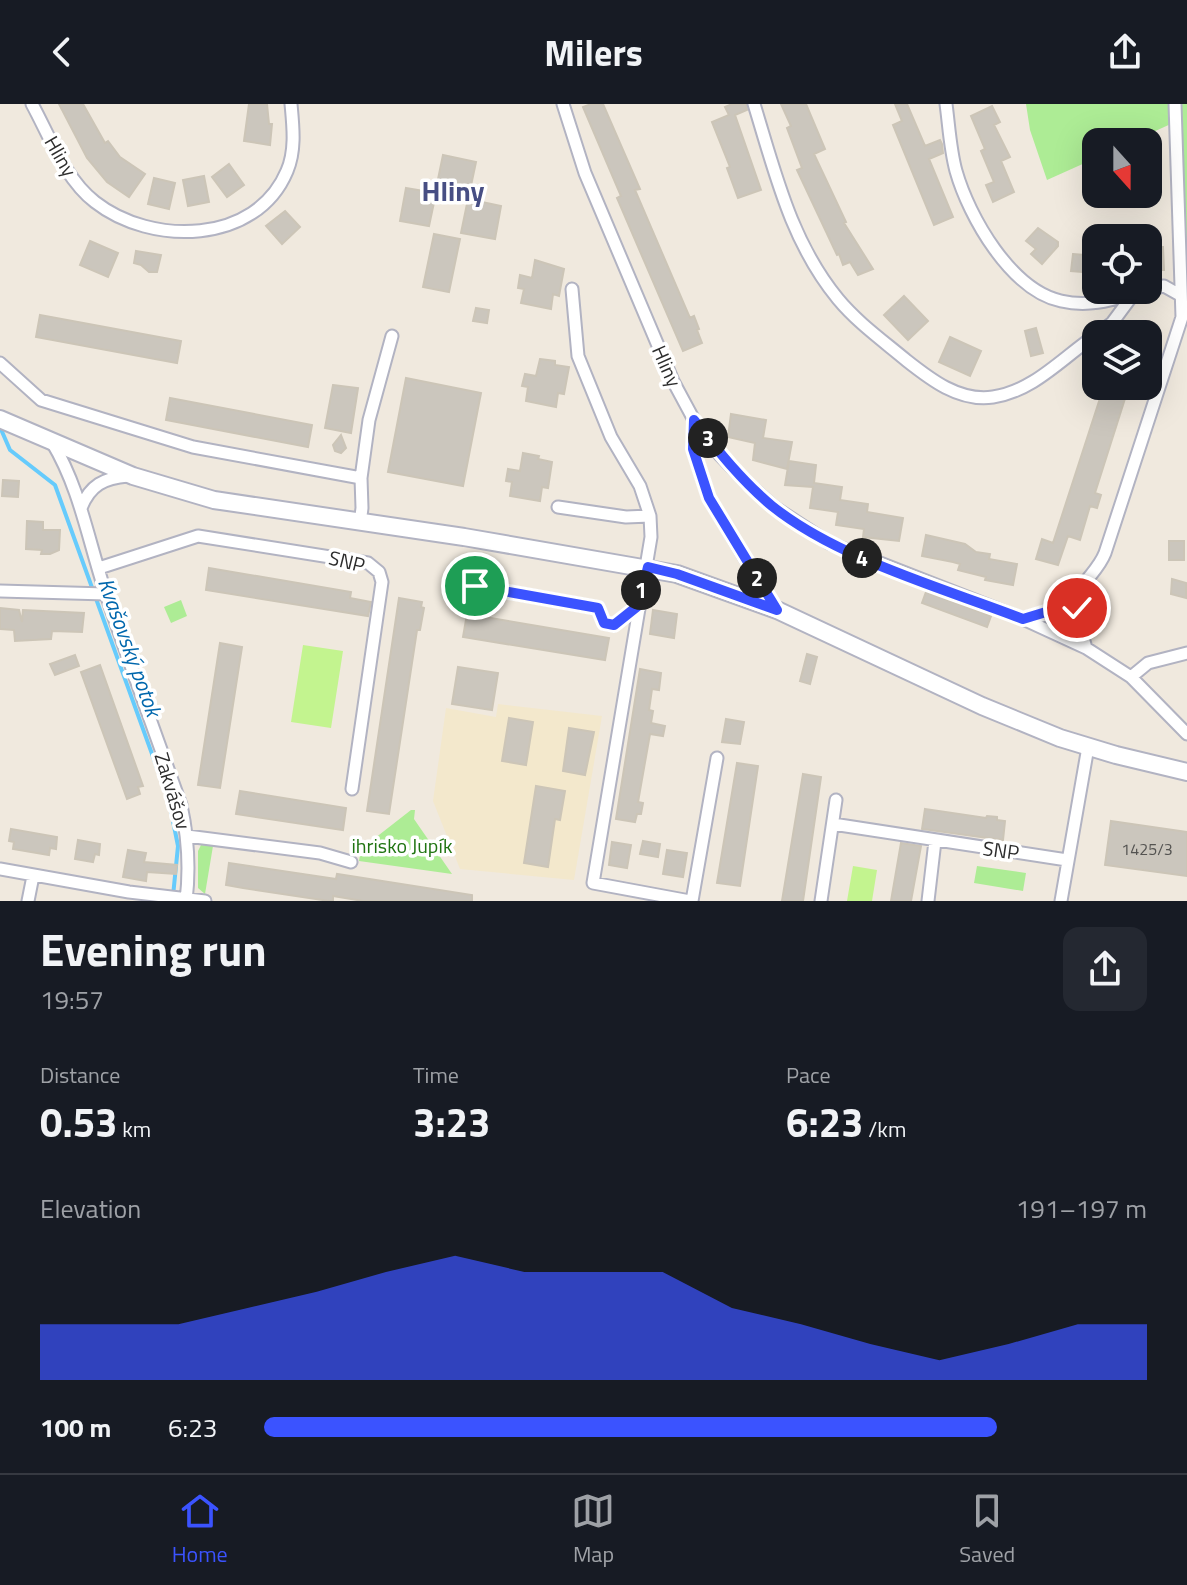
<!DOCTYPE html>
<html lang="en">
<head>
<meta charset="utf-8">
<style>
	body { margin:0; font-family:"Titillium Web",sans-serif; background:#242831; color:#f1f3f6; height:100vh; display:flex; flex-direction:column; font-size:30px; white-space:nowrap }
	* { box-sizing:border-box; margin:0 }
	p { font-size:26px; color:#9ea1a6 }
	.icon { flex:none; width:44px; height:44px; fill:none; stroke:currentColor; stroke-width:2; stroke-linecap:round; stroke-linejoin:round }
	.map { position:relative; height:797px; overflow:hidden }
	.drawer { display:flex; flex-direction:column; background:#171b24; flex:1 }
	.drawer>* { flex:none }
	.needle { width:52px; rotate:159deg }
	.fabs { position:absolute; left:1082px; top:24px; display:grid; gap:16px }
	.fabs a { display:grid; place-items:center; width:80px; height:80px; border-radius:16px; background:#171b24; box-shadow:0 8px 32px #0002; font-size:40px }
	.pin { position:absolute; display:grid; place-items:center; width:68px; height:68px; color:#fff; margin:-34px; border:4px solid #fff; border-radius:50%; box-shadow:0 2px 8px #0007 }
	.km { position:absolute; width:40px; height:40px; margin:-20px; border-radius:50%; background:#222; color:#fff; font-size:22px; line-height:40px; text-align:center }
	.round { display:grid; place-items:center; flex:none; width:84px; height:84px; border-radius:16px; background:#242831 }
	.head { display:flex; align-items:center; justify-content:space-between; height:136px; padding:0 40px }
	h1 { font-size:44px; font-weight:700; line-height:60px }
	.metrics { display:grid; grid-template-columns:repeat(3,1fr); gap:12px; height:136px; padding:8px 40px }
	.metrics div { display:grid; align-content:center }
	.metrics b { font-size:40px; font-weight:700 }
	.metrics small { font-size:22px; font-weight:400 }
	.metrics p { font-size:22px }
	.chart { height:224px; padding:16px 40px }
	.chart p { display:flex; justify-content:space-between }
	.chart svg { width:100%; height:144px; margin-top:8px; fill:#3b53ff; opacity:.7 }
	ul { padding:0 40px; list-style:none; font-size:26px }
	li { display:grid; grid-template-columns:128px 96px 1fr; align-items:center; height:60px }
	li i { height:20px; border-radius:10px; background:#3b53ff }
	header { display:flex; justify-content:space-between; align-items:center; height:104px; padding:0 40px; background:#171b24; font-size:36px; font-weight:700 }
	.menu { display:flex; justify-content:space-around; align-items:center; height:112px; border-top:2px solid #363941; background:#171b24; font-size:22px; color:#9ea1a6 }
	.menu a { display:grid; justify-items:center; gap:4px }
	.menu .on { color:#3b53ff }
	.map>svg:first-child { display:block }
	.education { fill:#f3e8cc }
	.green { fill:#adec95 }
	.pitch { fill:#c3f48f }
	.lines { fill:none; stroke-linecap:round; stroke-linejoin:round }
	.stream { stroke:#66cbfc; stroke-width:4 }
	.building { fill:#cbc6bd; stroke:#ccc5b7; stroke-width:2 }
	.minor-casing { stroke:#b2b3c2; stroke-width:15 }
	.secondary-casing { stroke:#b2b3c2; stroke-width:20 }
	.minor { stroke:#fff; stroke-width:11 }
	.secondary { stroke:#fff; stroke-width:16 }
	.route-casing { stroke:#fff; stroke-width:16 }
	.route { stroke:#3b53ff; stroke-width:10 }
	.labels { text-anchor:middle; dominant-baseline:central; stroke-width:7; stroke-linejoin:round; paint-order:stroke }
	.number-label { font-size:16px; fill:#545351 }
	.street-label { font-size:20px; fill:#2d2d2d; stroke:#fff }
	.park-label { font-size:20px; fill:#207412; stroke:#fff }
	.water-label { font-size:22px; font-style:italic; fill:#0067ad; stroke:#fff }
	.district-label { font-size:28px; font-weight:bold; fill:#474e83; stroke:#fff }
</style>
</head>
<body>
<header><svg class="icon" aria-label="back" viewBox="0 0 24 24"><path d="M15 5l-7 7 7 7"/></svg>Milers<svg class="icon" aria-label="share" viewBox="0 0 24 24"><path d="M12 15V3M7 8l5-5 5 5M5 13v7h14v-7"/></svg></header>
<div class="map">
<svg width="1187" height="797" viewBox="0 0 1187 797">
	<rect width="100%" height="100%" fill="#f0e9de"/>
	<path class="education" d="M498,600l104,12 -28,164 -114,-11 -27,-68 13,-93 50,9z"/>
	<path class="green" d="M1026,0h161v200l-14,-181 -42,19h-35v16l-49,22 -17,-50z
		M181,496l6,16 -16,7 -7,-16z
		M411,706h4l-1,9 38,55 -93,-13 2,-12z
		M201,741l12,1 -8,48 -7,-6v-37z
		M977,762l49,7 -3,18 -49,-8z"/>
	<path class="pitch" d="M303,541l40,6 -12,77 -40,-6z
		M853,762l24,4 -5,31h-25z"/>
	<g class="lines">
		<path class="stream" d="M0,323l10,23 45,35 114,316 9,45 -5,50"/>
	</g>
	<path class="building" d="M59,0h24l22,39 3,-2 12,16 25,17 -16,23 -22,-15 -20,-24z
		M249,0h18l2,20h3l-2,21 -26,-4z
		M591,0h12l37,85 -5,1 55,128 4,-2 5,13 -2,1 5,13 -19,8 -66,-153 4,-2 -38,-89z
		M732,0h14l1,6 -12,5 26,75 -23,8 -11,-30 3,-1 -18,-45 17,-7 -4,-8z
		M781,0h25l19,45 -11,5 32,68 -2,1 29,46 -15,6 -8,-13 -7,3 -4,-11 -2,1 -40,-85 5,-2 -15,-40 4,-2z
		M895,0h12l18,42 15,-6 2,4 1,9 -14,6 24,58 -19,8 -41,-100 9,-4z
		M992,2l8,16 -6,3 16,32 -9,4 13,31 -21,10 -7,-17 8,-3 -13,-31 4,-2 -14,-33z
		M443,51l33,7 -7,33 -33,-6z
		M229,60l15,21 -17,12 -15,-20z
		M204,72l5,26 -21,4 -5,-26z
		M154,74l21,5 -6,26 -21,-5z
		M406,84l30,5 -7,33 -29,-5z
		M468,95l33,7 -6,33 -34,-6z
		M285,107l15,16 -18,17 -16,-18z
		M1038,124l20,14v4l-16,18 -11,-10 5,-5 -10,-8z
		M434,130l26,5 -11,53 -26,-5z
		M90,137l28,12 -10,24 -28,-12z
		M1153,143h10l1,23h-16v-21z
		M136,147l25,4 -4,17h-8l-8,-7 -7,-2z
		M1073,150l23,2v23l-13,-2v-5l-12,-1z
		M535,156l29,9 -5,27 -6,-2 -2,15 -30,-6 3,-14 -6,-1 2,-13 12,3z
		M904,192l24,25 -20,19 -24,-25z
		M476,204l13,2 -2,13 -14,-2z
		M40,211l141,26 -4,22 -141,-26z
		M1036,224l7,25 -12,3 -6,-25z
		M950,233l31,14 -11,25 -31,-14z
		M540,255l15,2v4l14,2 -5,27 -6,-1 -2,14 -30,-6 2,-14 -6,-1 3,-12 11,2z
		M406,274l75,15 -18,93 -75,-14z
		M333,281l25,3 -7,45 -26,-5z
		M1104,282h25l-34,107 6,2 -4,13 -7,-2 -10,34 -12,-4 -10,29 -22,-6 6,-20 11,4z
		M170,294l142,27 -4,22 -142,-27z
		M731,310l35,6 -3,18 29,4 -5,27 -34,-9 2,-17 -27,-6z
		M341,331l5,13 -5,5 -6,-2 -2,-6z
		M523,349l16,3 -1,3 14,3 -4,26 -6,-1 -2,14 -30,-5 2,-14 -6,-1 2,-12 12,2z
		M789,357l27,4 -2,18 28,4 -2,13 28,4 -1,8 36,6 -4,23 -36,-4 1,-8 -28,-4 2,-13 -28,-4 3,-21 -28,-2z
		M3,376l16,1 -1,16 -16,-1z
		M27,417l16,1v8h17l-1,20 -9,4h-9l1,-4 -16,-1z
		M926,431l39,9 11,8 14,2 -1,5 28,5 -4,21 -28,-5 1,-3 -28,-7 2,-6 -7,-2 -31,-6z
		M1169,437h15v19h-15z
		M209,464l142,24 -1,6 21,4 -3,14 -162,-26z
		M1172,475l14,4v15l-15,-4z
		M926,488l65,24 -4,11 -65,-24z
		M399,494l23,4 -1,5 3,1 -4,22h-3l-28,184 -22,-3z
		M0,504l19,2 3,12 1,-12 61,3 -2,19 -30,-1 -1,8 -36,2 -1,-11 -14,-1z
		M653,506l24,4 -3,24 -24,-4z
		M467,510l142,24 -4,22 -142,-23z
		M220,539l22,4 -22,141 -22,-3z
		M807,550l10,3 -7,27 -10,-3z
		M75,551l4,11 -24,9 -5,-11z
		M100,561l43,121 -5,1 2,7 -13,5 -46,-127z
		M458,563l40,6 -6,37 -40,-6z
		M640,565l21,4 -2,17 -7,-1 -3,21 4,1 -2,12 14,3 -2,10 -13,-2 -12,68 5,1 -2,11h-4l-2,8 -19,-3z
		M509,614l24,4 -7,43 -24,-4z
		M726,615l18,3 -4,22 -18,-2z
		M569,624l25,4 -9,43 -22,-4z
		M737,659l21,3 -18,120 -23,-3z
		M803,670l18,3 -18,124h-21z
		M536,682l29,5 -5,29 -5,-1 -7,48 -24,-4z
		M240,687l106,17 -3,22 -107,-16z
		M925,705l61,9 1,-2 10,1v3l8,1 -2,19 -81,-11z
		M1111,717l76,11v44l-82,-11z
		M11,725l46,8 -1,12 -6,-1 -1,7 -36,-6 1,-7 -5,-1z
		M78,736l22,4 -1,11 -4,-1 -2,8 -18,-3z
		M643,737l17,3 -2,13 -18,-3z
		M612,738l19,3 -4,23 -18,-3z
		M901,739l20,3 -10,55h-20z
		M128,746l18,3 -2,9 33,3 -1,9 -29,-2 -1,9 -23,-4z
		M667,746l20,3 -4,24 -20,-3z
		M229,759l107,16 1,-5 135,21v6h-109l-30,-5v5h-4l-86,-13 -17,-3z"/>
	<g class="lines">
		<defs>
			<path id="minor" d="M32,0c18,33 33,75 63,98 56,44 161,43 192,-31 9,-21 6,-45 4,-67
				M563,0l22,69 88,208 21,39 26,35 27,28 27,24 55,36 194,76 63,29
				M754,0c21,68 37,138 84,195 19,23 44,41 68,61 24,19 53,42 87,37 41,-6 70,-40 103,-62
				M946,0c3,22 4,45 10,67 13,46 55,119 105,130 39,9 67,-9 103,-15l16,9
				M1175,0l7,213 -77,236c-5,13 -14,21 -22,32 -13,17 -2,45 3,63l45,29 56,57
				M572,185l6,67 33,81 29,49 10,30 1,21 -58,346 97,18
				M1097,230l15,-11 20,-27
				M0,259l41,37 152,47 168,31 1,30 -2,15
				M694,316l-1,29 16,49 67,112
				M52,338c29,48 37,103 55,155 24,70 49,139 74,208 7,32 9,63 5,96
				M361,374l8,-58 23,-84
				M558,403l68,10 24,-1
				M81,404c9,-23 23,-30 47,-32
				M99,464l99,-32 170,27 11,9 3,10 -30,207
				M475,482l123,22 6,15 10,2 24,-20
				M0,487l106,3
				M1023,515l23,-7 34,-23
				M1131,573l17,-14 39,-10
				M833,720l234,36
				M187,732l133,17 31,9
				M0,765l129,23 76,9
				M28,797l5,-25
				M692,797l25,-143
				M821,797l15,-101
				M928,797l7,-60
				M1061,797l27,-154"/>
			<path id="secondary" d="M0,315l133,57 81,24 250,37 213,37 100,36 205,96 78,32 56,17 71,17"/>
		</defs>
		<use href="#minor" class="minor-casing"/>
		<use href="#secondary" class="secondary-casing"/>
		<use href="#minor" class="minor"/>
		<use href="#secondary" class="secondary"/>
	</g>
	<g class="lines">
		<defs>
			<path id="route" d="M475,482l123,22 6,15 10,2 25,-20 9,-38 29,7 100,36 -68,-112 -16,-49 1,-29c24,31 48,61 78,86 66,53 171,82 251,113l23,-7 34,-23 -3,19"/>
		</defs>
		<use href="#route" class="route-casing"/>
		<use href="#route" class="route"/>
	</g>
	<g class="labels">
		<g class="number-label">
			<text x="1147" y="745">1425/3</text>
		</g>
		<g class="street-label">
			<text transform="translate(61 52) rotate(60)">Hliny</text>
			<text transform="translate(667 262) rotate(66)">Hliny</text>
			<text transform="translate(347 457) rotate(14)">SNP</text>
			<text transform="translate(173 687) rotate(73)">Zakvášov</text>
			<text transform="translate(1001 746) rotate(8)">SNP</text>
		</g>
		<g class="park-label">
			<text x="402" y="741">ihrisko Jupík</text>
		</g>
		<g class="water-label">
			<text transform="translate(130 543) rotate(70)">Kvašovský potok</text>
		</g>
		<g class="district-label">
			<text x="453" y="86">Hliny</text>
		</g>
	</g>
</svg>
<div class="fabs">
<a><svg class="needle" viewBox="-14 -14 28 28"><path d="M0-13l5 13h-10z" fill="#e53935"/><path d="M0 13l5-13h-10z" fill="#9ea1a6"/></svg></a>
<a><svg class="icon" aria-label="locate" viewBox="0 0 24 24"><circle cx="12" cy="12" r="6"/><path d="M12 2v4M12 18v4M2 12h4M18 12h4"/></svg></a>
<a><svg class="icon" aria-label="layers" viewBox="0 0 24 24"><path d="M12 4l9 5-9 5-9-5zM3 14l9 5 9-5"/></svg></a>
</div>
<div class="pin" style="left:475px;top:482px;background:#1e9e55"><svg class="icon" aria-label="arrive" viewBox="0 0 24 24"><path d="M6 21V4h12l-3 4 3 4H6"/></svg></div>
<div class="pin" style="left:1077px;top:504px;background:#d93025"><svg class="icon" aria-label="check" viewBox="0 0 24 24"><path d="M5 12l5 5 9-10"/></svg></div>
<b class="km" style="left:641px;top:486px">1</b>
<b class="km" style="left:757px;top:474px">2</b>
<b class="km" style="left:708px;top:334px">3</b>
<b class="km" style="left:862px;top:454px">4</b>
</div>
<section class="drawer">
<div class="head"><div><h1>Evening run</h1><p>19:57</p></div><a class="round"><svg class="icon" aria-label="share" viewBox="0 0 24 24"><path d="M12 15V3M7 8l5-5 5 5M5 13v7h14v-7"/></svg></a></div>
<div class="metrics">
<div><p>Distance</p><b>0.53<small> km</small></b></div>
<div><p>Time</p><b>3:23</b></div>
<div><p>Pace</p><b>6:23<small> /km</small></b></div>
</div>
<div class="chart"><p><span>Elevation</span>191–197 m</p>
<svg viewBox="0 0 160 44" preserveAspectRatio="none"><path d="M0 44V27L10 27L20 27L30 22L40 17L50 11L60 6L70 11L80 11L90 11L100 22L110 27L120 33L130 38L140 33L150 27L160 27V44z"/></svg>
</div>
<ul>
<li><b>100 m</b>6:23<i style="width:83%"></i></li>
</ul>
</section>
<nav class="menu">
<a class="on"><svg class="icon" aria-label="home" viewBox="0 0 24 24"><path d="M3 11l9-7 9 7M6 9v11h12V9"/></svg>Home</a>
<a><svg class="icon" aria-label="map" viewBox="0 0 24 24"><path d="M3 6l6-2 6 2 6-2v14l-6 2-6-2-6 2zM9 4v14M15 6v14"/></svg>Map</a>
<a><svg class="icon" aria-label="saved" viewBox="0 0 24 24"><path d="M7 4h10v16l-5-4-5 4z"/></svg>Saved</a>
</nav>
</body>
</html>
